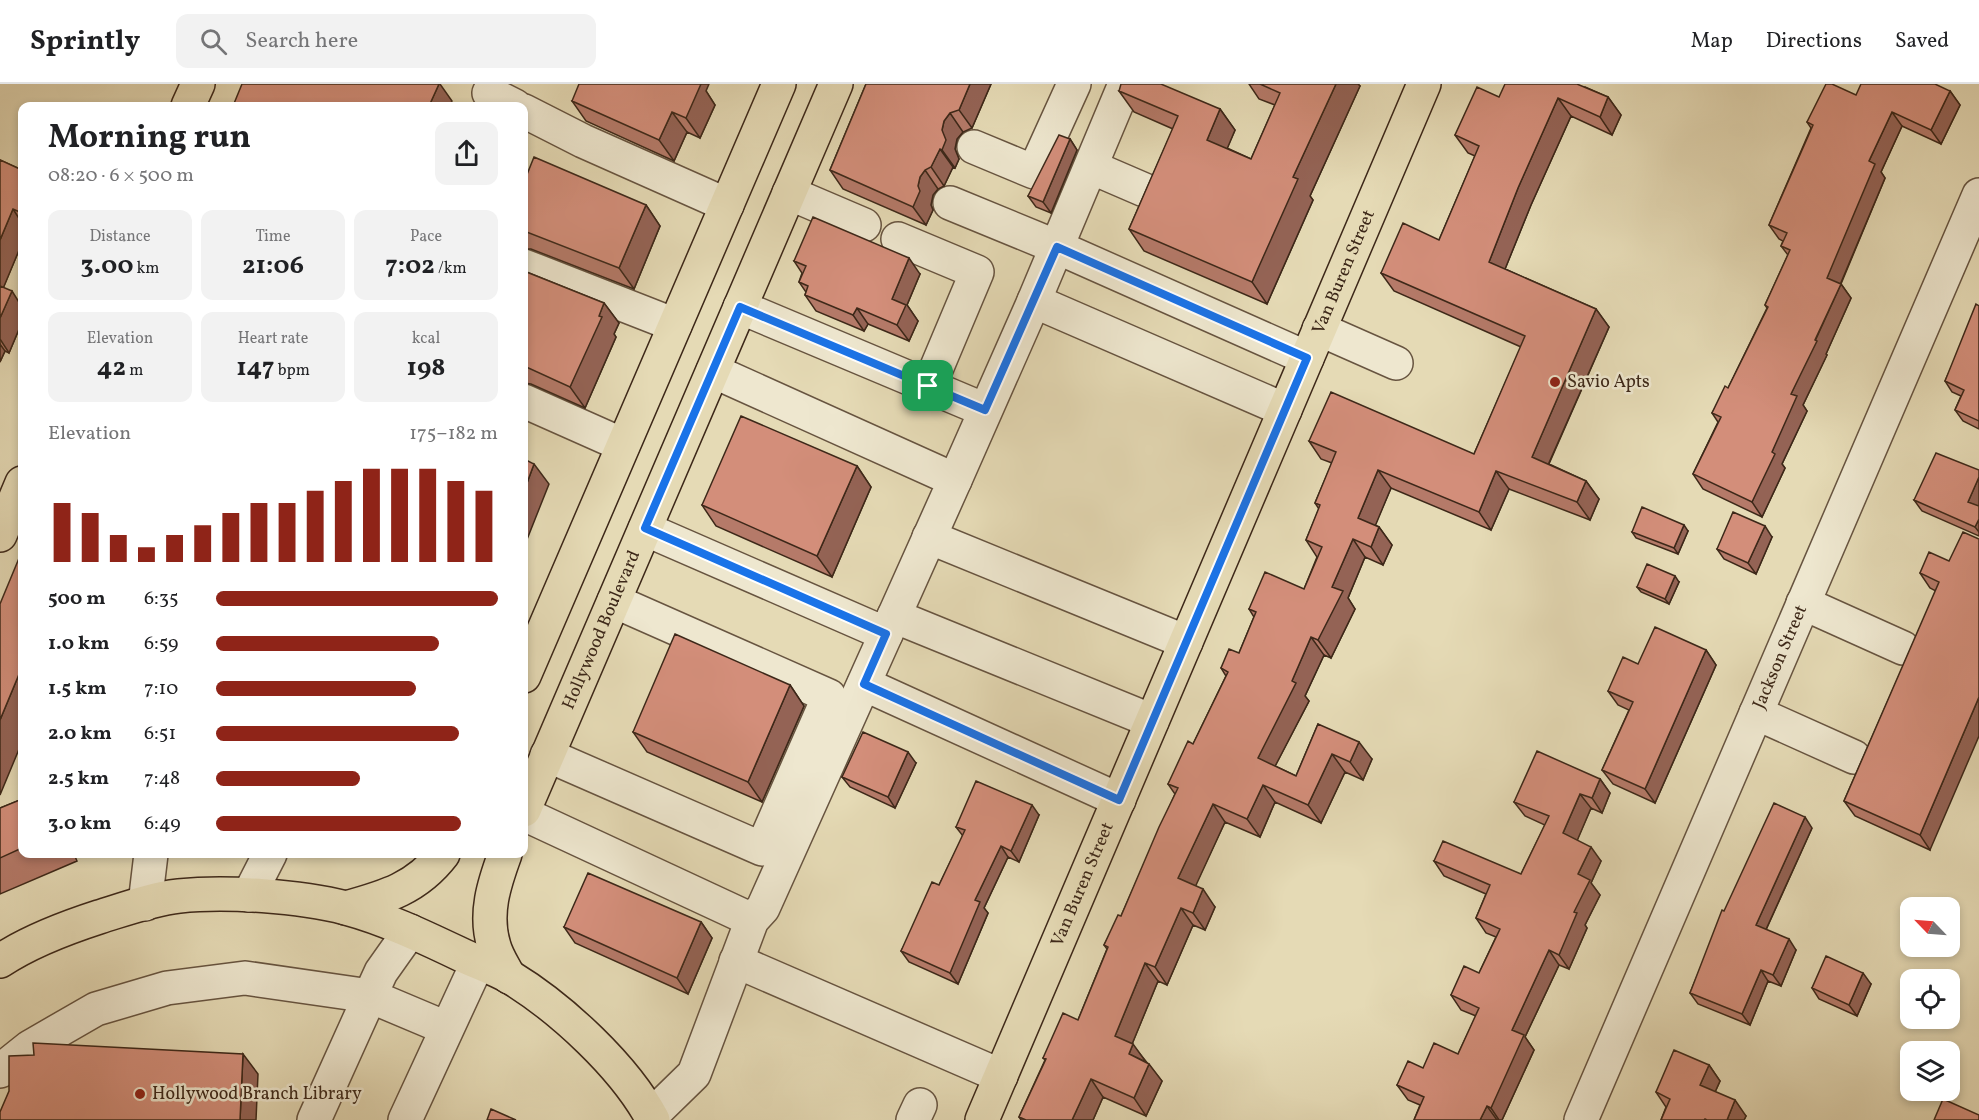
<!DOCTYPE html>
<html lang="en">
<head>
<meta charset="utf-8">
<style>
	body { margin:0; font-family:Vollkorn,serif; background:#f2f2f2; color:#202124; height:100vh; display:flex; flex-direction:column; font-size:22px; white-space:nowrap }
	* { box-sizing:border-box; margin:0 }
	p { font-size:20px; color:#757577 }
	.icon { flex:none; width:33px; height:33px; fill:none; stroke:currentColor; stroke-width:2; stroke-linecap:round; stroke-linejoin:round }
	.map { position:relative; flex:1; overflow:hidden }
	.sheet { position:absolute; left:18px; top:18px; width:510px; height:756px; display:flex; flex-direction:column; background:#fff; border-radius:12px; box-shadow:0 3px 9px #0003 }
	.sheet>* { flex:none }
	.needle { width:39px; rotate:295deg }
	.controls { position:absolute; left:1900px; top:813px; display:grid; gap:12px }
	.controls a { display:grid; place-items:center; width:60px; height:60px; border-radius:12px; background:#fff; box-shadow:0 3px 9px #0003; font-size:30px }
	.pin { position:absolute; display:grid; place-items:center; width:51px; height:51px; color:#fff; margin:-26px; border-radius:12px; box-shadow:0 3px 9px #0006 }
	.round { display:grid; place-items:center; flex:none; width:63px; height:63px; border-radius:12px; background:#f2f2f2 }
	.headline { display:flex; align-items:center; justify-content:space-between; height:102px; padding:0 30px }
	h1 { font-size:33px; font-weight:700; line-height:45px }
	.stats { display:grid; grid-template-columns:repeat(3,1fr); gap:9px; height:102px; padding:6px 30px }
	.stats div { display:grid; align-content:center; border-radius:12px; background:#f2f2f2; text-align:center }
	.stats b { font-size:26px; font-weight:700 }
	.stats small { font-size:16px; font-weight:400 }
	.stats p { font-size:16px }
	.chart { height:168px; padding:12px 30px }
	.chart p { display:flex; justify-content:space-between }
	.chart svg { width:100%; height:108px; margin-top:6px; stroke:#8f2418; stroke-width:6 }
	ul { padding:0 30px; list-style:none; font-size:20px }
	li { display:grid; grid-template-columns:96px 72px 1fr; align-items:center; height:45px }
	li i { height:15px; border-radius:8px; background:#8f2418 }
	header { display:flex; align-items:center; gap:36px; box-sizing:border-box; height:84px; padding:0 30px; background:#fff; border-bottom:2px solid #e0e0e0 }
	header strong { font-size:28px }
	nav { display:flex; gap:33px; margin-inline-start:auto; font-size:21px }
	.search { width:420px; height:54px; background:#f2f2f2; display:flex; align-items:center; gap:15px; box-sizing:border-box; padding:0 21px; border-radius:12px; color:#757577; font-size:22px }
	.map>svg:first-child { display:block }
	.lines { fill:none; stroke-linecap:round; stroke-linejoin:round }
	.minor-casing { stroke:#675440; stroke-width:36 }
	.major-casing { stroke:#3d2819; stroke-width:36 }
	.minor { stroke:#eee7cf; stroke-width:33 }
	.major { stroke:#e5dab5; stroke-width:33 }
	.wall { fill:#b57a69; stroke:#3d2819; stroke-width:1.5 }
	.shaded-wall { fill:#946355; stroke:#3d2819; stroke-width:1.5 }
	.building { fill:#d38e7a; stroke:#3d2819; stroke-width:1.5 }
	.route-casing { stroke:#fff; stroke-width:12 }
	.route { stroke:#1a73e8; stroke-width:8 }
	.poi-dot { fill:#8f2418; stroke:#eee7cf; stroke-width:2 }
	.labels { text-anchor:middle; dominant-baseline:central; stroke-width:5; stroke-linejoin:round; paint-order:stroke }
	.street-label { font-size:18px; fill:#3d2819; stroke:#eee7cf }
	.poi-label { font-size:18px; fill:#3d2819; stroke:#eee7cf; text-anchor:start }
</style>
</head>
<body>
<header>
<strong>Sprintly</strong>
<div class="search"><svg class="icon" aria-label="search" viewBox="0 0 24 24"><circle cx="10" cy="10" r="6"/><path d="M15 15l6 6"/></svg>Search here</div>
<nav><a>Map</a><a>Directions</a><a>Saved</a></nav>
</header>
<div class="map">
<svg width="1979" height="1036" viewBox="0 0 1979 1036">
	<rect width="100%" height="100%" fill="#e5dab5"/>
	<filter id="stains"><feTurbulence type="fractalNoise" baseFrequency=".00333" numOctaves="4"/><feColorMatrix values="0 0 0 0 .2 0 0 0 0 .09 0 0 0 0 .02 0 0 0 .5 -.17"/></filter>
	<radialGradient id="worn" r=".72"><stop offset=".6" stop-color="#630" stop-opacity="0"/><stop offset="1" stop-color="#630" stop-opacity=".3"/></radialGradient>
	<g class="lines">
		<defs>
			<g id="minor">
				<path d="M489,9l26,13"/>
				<path d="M524,27l59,30 144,64"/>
				<path d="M974,63l60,25 40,-88"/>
				<path d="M1091,83l58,25"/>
				<path d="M789,109l75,32"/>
				<path d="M950,119l107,44 250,111"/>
				<path d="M898,155l79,33 -48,114"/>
				<path d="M524,182l151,59"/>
				<path d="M1034,217l251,109"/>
				<path d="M740,223l245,103"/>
				<path d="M1319,245l77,34"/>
				<path d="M524,317l99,44"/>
				<path d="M955,396l79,-179 91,-217"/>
				<path d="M645,445l241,105 69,-154 -242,-109"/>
				<path d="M929,453l257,105"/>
				<path d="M1803,519l100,45"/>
				<path d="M894,532l258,105"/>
				<path d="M864,600l255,116"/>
				<path d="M1756,629l98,44"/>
				<path d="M547,671l215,94 67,-153 -215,-95"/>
				<path d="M524,730l228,106"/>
				<path d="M249,811l21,-41"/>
				<path d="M145,820l6,-50"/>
				<path d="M410,847l-29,41 -11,24 76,32"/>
				<path d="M736,877l265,115"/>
				<path d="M0,987l30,-24 66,-38 71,-21 78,-10 125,18 -56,124"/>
				<path d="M651,1032l43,-42 58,-154 11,-12 123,-274"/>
				<path d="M405,1036l73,-158"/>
				<path d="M913,1036l7,-15"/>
				<path id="s1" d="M1581,1036l398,-925"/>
			</g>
			<g id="major">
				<path d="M188,22l10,-22"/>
				<path d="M0,451l22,-52"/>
				<path d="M524,592l255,-592"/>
				<path id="s2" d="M524,726l312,-726"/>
				<path d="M505,770c-11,30 -21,60 -11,92 3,11 10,21 15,31"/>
				<path d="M346,824c40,-11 71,-20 97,-54"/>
				<path d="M0,877c30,-20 65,-33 99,-44 26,-8 53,-18 80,-21 47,-5 121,0 167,12 41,11 80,30 118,48 15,7 32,13 46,21 51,31 115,90 143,143"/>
				<path id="s3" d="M982,1036l442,-1036"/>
			</g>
		</defs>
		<use href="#minor" class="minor-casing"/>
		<use href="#major" class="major-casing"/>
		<use href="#minor" class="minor"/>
		<use href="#major" class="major"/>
	</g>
	<path class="wall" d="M866,0h125l-19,44 -9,4 -6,7 -2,10 4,10 -4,9 -2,-1 -9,19 -6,3 -5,6 -2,10 2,5 -7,15 -83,-36 -13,-19z
		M1249,0h109l2,2 -50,110 3,4 -46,104 -123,-53 -15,-22 44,-100 -39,-17 -15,-21 101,18 15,21 -8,18 24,11 24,-54 -16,-6z
		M1585,3l23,10 13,18 -9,20 -41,-19 -40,89 -26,64 91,40 13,18 -60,137 37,17 13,18 -9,21 -81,-31 -18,41 -100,-42 -16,37 4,2 13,18 -9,20 -18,-8 -17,41 7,11 -24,49 -7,-3 -19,41 4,5 -34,65 21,10 22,-52 54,35 -9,21 -18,-8 -24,51 -46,-21 -15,35 -35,-15 -30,64 20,21 -10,23 -12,-5 -26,60 -9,-4 -26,63 30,37 -16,35 -43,-19 -10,23h-72l-2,-3 26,-57 -2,-2 35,-38 29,-71 -3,-4 17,-29 54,-122 -7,-10 25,-40 33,-68 -5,-8 18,-15 15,-36 -5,-8 55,-20 13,-32 -11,-17 13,-31 -4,-6 17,-40 -11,-4 -12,-18 165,13 47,-107 -127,-56 -13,-18 58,-33 36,-84 -7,-3 -13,-18 44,-38z
		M706,7l9,14 -15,33 -13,-6 -13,29 -88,-40 -14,-20z
		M1950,7l10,14 -19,39 -39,-18 -21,46 4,6 -44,106 10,14 -25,56 1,1 -24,50 4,6 -25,53 3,4 -23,49 -59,-28 -10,-15 25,-52 -6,-9 16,-25 39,-80 -2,-3 23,-50 -7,-9 2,-5 -4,-2 -10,-14 42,-97 -4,-6 49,-27z
		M1070,55l7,11 -26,63 -15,-6 -8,-11z
		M0,76l22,10v73l-19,45 19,19v15l-13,31 -4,-2 -5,11z
		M524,98l122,23 14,21 -26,63 -103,-40h-7z
		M794,177l126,13 -13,31 11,16 -9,20 -41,-17 -4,7 -48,-20 -11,-16 1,-3 -7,-10 3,-9z
		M524,187l80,32 15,20 -5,11 2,3 -31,71 -54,-24 -7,-1z
		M1979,222v123l-16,-8 -8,-11 6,-14 -9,-4 -7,-11z
		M857,382l14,21 -39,90 -116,-51 -14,-21z
		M1914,416l65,6v30l-57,-25z
		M1688,447l-10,23 -42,-16 -4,-6z
		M1772,453l-16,37 -32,-15 -7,-10z
		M1949,477l-19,289 -75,-34 -11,-15 92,-210 -6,-3 -10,-15z
		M1679,498l-10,22 -28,-12 -4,-5z
		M1706,566l10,15 -61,138 -42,-19 -11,-14 27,-60 -11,-5 -10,-14 30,-27z
		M790,601l14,21 -42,96 -115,-50 -14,-20z
		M916,679l-21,45 -45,-21 -8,-10z
		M1600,695l10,14 -8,20 -11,-5 -14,32 24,21 -10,22 9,12 -15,30 2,3 -18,41 -10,-4 -34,72 9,13 -32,70h-88l6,-15 -12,-5 -11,-15 26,-17 35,-14 18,-38 -15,-6 -10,-15 28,-22 17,-36 -10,-4 -10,-15 10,-24 -42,-18 -10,-15 87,13 24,-49 -20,-9 -11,-14z
		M22,715v55h52l3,7 -77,33v-86z
		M1039,731l-20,47 -11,-5 -24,51 4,5 -30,71 -49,-22 -8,-11 38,-66 24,-49 -7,-9z
		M1812,744l-46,102 30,20 -15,36 -13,-5 -18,44 -52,-21 -8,-11 34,-82z
		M701,838l11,16 -24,56 -113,-51 -11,-16z
		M1871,900l-14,32 -38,-17 -7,-11z
		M1709,981l11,16 -5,11 31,24 -2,4h-83l5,-13 -10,-15z"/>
	<path class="shaded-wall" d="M439,0h1l12,17 -3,5h-20z
		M692,0h17l-3,7 9,14 -15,33 -14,-20z
		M970,0h21l-19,44 -13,-18z
		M1336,0h22l2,2 -50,110 3,4 -46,104 -15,-22 41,-105z
		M1950,7l10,14 -19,39 -10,-14z
		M1608,13l13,18 -9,20 -12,-18z
		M1558,14l13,18 -40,89 -30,74 -12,-17 29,-74z
		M1220,25l15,21 -13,31 -15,-21z
		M672,28l15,20 -13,29 -15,-21z
		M1892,28l10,14 -21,46 4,6 -48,114 -10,-14 42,-117z
		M950,29l13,19 -6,7 -2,10 4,10 -4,9 -13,-18v-20l2,-9z
		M1070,55l7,11 -26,63 -8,-11z
		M940,65l13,18 -9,19 -13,-19z
		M925,86l13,19 -5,6 -2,10 2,5 -7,15 -13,-18 7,-30z
		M646,121l14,21 -26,63 -15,-21z
		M13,125l9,14v20l-22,53v-56z
		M909,174l11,16 -13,31 11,16 -9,20 -12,-16 -5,-26z
		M1841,200l10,14 -25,56 1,1 -24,50 4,6 -25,53 3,4 -23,49 -10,-15 20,-50 19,-58z
		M12,207l10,16v15l-13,31 -9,-14v-21z
		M604,219l15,20 -5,11 2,3 -31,71 -15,-21z
		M857,224l11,16 -4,7 -11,-16z
		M1596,225l13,18 -65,147 -12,-17z
		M0,260l5,7 -5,11z
		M534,380l15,20 -25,63v-56z
		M857,382l14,21 -39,90 -15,-21z
		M1378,386l13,18 -20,48 -13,-18z
		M1496,387l13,18 -18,41 -12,-18z
		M1979,393v28l-3,7 -8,-10z
		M1586,397l13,18 -9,21 -13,-18z
		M1979,435v13l-4,-5z
		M1684,441l4,6 -10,23 -4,-6z
		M1765,442l7,11 -16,37 -8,-11z
		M1379,443l13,18 -9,20 -12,-18z
		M1353,455l12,18 -17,41 7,11 -24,49 -13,-18 14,-53z
		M1675,492l4,6 -10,22 -4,-5z
		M1311,553l13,18 -19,41 4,5 -39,75 -12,-18z
		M1706,566l10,15 -61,138 -10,-14z
		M22,583v75l-22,53v-75z
		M790,601l14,21 -42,96 -14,-20z
		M1979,613v39l-49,114 -10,-15z
		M1359,658l13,17 -9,21 -13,-18z
		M908,668l8,11 -21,45 -7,-11z
		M1332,670l13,18 -24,51 -13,-18z
		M1600,695l10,14 -8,20 -10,-15z
		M1263,701l12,17 -15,35 -13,-18z
		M1580,710l11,14 -17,40 -11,-15z
		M1213,720l12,18 -34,74 -13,-18z
		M1032,721l7,10 -20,47 -8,-11z
		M1805,733l7,11 -49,108 -7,-11z
		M1001,762l7,11 -24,51 4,5 -30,71 -8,-11 25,-73z
		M1591,763l10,14 -10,22 9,12 -15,30 2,3 -18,41 -10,-14 15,-43 4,-38z
		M1203,805l12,18 -10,23 -12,-17z
		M1181,824l12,17 -26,60 -12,-18z
		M701,838l11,16 -24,56 -11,-16z
		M1789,855l7,11 -15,36 -8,-11z
		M1549,866l10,15 -34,72 9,13 -32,70h-3l-8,-12 21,-78z
		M1145,879l13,18 -30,73 -13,-18z
		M1761,886l7,11 -18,44 -8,-11z
		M1863,889l8,11 -14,32 -8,-11z
		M1133,960l13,18 -17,-8z
		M243,970l15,20 -2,46h-16z
		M1149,980l13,17 -16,35 -12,-18z
		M1709,981l11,16 -9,20 -11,-16z
		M1091,995l12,18 -10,23h-21z
		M1735,1016l11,16 -2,4h-17z
		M1487,1022l10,14h-17z"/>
	<path class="building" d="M242,0h197l-10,22h-196z
		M579,0h122l-15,34 -14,-6 -13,28 -87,-39z
		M866,0h104l-11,26 -9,3 -6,8 -2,9 4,10 -4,10 -2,-1 -9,18 -6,3 -5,7 -2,9 2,5 -7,16 -83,-37z
		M1121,0h40l59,25 -13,31 44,19 29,-66 -20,-9h76l-43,93 5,2 -46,103 -123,-53 49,-113 -59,-25z
		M1505,0h72l31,13 -8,20 -42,-19 -40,90 -29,74 107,47 -64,148 54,24 -9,21 -81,-31 -17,41 -101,-42 -20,48 21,9 -8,20 -18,-8 -21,48 11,4 -25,49 -7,-3 -19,44 4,2 -38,75 38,18 22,-52 41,18 -9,20 -18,-8 -24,51 -45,-20 -16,34 -34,-15 -35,74 25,11 -10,24 -12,-5 -26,59 -10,-4 -30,73 18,8 -4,10 20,10 -15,34 -43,-19 -19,41h-46l-7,-3 27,-58 -3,-1 20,-45 15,7 30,-73 -4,-2 14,-30 3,1 38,-89 19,-39 -10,-4 20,-43 5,3 35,-72 -7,-4 8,-19 10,4 17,-41 -7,-3 16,-37 39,17 18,-42 -16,-7 14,-35 -5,-2 21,-51 -27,-11 22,-49 143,62 51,-118 -144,-63 22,-50 36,17 40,-94 -24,-11 22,-48 22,10z
		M1826,0h6l24,11 5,-11h74l15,7 -19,39 -39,-18 -23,49 6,3 -48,114 14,6 -26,56 2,1 -26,53 6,2 -25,56 3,2 -23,48 -59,-28 28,-57 -9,-4 13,-27 3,2 40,-81 -3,-2 25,-55 -9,-4 6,-13 -18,-8 44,-100 -6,-3z
		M1059,51l11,4 -27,63 -15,-6z
		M534,73l112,48 -27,63 -95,-37v-49z
		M0,76l22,10v43l-9,-4 -13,31z
		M813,133l96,41 -17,41 14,6 -9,20 -40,-17 -4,7 -48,-20 3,-9 -9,-4 7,-16 -12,-5z
		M524,187l80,32 -5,13 3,1 -32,70 -46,-21z
		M0,202l12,5 -12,27z
		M1976,220l3,2v115l-24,-11 9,-20 -19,-9z
		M741,332l116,50 -40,90 -115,-51z
		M1936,369l43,17v7l-11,25 11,4v13l-4,8 -61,-27z
		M524,375l10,5 -10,27z
		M1642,423l42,18 -10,23 -42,-16z
		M1733,428l32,14 -17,37 -31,-14z
		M1963,448l16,7v158l-59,138 -76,-34 95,-219 -19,-9 9,-21 20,9z
		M22,467v116l-22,53v-116z
		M1647,480l28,12 -10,23 -28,-12z
		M1655,543l51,23 -61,139 -43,-19 31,-68 -25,-11 15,-34 15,7z
		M675,550l115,51 -42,97 -115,-50z
		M863,648l45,20 -20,45 -46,-20z
		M1537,667l63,28 -8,19 -12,-4 -17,39 28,14 -13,27 12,6 -16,32 3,1 -18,42 -10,-5 -37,80 12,5 -33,73 -4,-2 -7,14h-66l10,-23 -27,-12 11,-24 15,7 11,-25 24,11 21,-46 -28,-13 13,-29 15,7 21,-44 -24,-11 14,-33 -56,-24 9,-20 78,33 28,-58 -35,-14z
		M976,697l56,24 -21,46 -10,-5 -26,54 5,2 -30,71 -49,-22 31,-69 7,3 26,-55 -9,-3z
		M22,715v49l-22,10v-50z
		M1774,719l31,14 -49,108 33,14 -16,36 -12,-5 -19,44 -52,-21 32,-83 2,1z
		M588,789l113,49 -24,56 -113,-51z
		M1826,872l37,17 -14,32 -37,-17z
		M33,959l210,11 -3,66h-240v-8l9,-21v-35l25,-1z
		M1674,966l35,15 -9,20 35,15 -8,20h-20l-2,-1 -1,1h-43l9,-21 -14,-7z
		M1943,1015l36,16v5h-45z
		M491,1025l25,11h-29z"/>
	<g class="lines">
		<defs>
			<path id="route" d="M1057,163l250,111 -188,442 -255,-116 22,-50 -241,-106 95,-221 245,103z"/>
		</defs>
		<use href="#route" class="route-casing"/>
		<use href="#route" class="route"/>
	</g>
	<g class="poi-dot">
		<circle cx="1555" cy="298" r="6"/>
		<circle cx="140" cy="1010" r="6"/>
	</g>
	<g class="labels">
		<g class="street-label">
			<text stroke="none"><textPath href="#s3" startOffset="922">Van Buren Street</textPath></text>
			<text stroke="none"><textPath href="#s2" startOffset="196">Hollywood Boulevard</textPath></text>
			<text stroke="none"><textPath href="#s1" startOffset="504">Jackson Street</textPath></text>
			<text stroke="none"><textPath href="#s3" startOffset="256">Van Buren Street</textPath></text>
		</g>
		<g class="poi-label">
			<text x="1567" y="298">Savio Apts</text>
			<text x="152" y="1010">Hollywood Branch Library</text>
		</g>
	</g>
	<rect width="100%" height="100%" filter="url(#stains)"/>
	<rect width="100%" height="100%" fill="url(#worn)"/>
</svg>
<div class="controls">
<a><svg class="needle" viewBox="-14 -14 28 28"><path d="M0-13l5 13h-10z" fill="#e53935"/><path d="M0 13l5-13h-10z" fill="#757577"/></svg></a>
<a><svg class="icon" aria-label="locate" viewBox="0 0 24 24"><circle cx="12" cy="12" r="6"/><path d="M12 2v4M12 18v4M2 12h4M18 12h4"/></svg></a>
<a><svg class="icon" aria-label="layers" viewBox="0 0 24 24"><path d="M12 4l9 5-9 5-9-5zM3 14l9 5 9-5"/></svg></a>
</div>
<div class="pin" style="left:928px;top:302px;background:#1e9e55"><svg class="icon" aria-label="arrive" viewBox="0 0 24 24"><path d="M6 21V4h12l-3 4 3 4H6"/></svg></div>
<section class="sheet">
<div class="headline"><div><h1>Morning run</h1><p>08:20 · 6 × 500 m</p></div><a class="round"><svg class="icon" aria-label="share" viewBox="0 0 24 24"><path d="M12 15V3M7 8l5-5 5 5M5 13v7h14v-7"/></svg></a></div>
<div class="stats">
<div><p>Distance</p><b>3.00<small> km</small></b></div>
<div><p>Time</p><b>21:06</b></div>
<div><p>Pace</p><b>7:02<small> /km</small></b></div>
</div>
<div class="stats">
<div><p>Elevation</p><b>42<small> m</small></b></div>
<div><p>Heart rate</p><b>147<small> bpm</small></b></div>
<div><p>kcal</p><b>198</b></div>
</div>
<div class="chart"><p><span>Elevation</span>175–182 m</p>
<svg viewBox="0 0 160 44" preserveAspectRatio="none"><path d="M5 44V20M15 44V24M25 44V33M35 44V38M45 44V33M55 44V29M65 44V24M75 44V20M85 44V20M95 44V15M105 44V11M115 44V6M125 44V6M135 44V6M145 44V11M155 44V15"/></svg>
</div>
<ul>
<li><b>500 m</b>6:35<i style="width:100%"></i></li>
<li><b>1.0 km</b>6:59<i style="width:79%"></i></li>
<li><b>1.5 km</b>7:10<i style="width:71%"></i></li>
<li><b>2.0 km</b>6:51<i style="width:86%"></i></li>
<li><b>2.5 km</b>7:48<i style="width:51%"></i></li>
<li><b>3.0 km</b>6:49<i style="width:87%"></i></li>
</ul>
</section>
</div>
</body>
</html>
